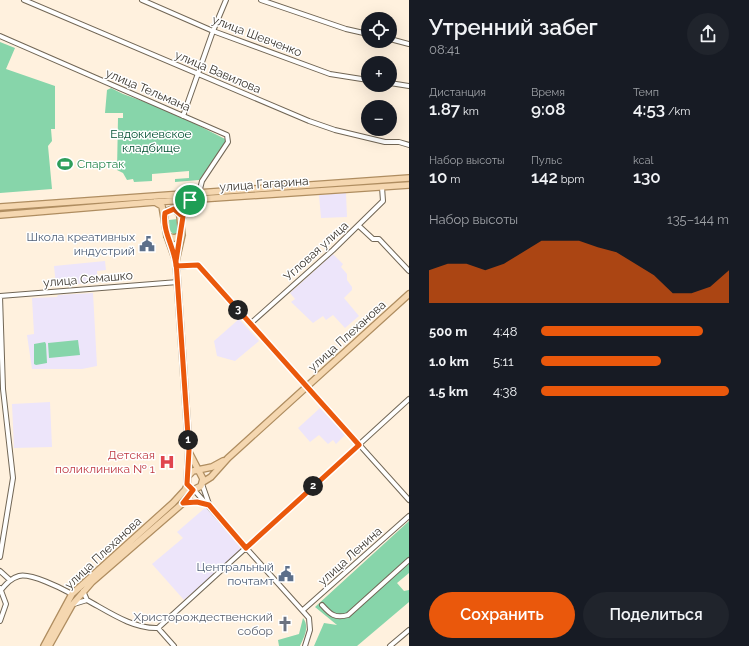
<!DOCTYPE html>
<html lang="ru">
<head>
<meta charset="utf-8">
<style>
	body { margin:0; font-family:Raleway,sans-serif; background:#20242c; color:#f1f3f6; height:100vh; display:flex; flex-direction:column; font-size:15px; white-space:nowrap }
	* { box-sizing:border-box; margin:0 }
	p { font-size:13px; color:#9ea1a6 }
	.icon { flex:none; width:22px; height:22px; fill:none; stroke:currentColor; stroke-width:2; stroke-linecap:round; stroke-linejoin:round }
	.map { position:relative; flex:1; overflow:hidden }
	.details { display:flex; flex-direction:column; background:#171b24; width:340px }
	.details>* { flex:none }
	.fabs { position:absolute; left:361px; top:12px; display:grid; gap:8px }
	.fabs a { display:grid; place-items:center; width:36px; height:36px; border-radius:50%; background:#171b24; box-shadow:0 4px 16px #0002; font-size:20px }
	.pin { position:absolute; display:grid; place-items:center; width:34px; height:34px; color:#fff; margin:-17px; border:2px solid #fff; border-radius:50%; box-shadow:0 1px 4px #0007 }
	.km { position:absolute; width:20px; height:20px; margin:-10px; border-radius:50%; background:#222; color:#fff; font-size:11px; line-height:20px; text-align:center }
	.round { display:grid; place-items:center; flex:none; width:42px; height:42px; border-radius:21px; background:#20242c }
	.headline { display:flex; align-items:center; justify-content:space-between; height:68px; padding:0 20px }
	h1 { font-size:22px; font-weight:600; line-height:30px }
	.figures { display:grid; grid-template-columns:repeat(3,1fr); gap:6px; height:68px; padding:4px 20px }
	.figures div { display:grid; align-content:center }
	.figures b { font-size:17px; font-weight:600 }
	.figures small { font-size:11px; font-weight:400 }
	.figures p { font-size:11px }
	.chart { height:112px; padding:8px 20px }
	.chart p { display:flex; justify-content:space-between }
	.chart svg { width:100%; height:72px; margin-top:4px; fill:#ea580c; opacity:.7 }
	.primary-button { display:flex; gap:8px; margin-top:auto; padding:8px 20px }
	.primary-button a { flex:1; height:46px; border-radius:24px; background:#ea580c; color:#fff; font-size:16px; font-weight:600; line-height:46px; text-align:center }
	.primary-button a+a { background:#20242c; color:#f1f3f6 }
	ul { padding:0 20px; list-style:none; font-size:13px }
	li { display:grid; grid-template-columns:64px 48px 1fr; align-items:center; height:30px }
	li i { height:10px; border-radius:5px; background:#ea580c }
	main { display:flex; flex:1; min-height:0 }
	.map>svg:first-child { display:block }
	.education { fill:#ede5fa }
	.green { fill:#87d5aa }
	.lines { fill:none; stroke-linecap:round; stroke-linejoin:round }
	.minor-casing { stroke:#716655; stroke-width:6 }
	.major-casing { stroke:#af8d60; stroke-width:8 }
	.minor { stroke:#fff; stroke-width:4 }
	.major { stroke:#f5d7b0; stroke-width:5.5 }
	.route-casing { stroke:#fff; stroke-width:8 }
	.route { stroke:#ea580c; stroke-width:5 }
	.labels { text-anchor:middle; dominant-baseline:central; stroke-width:3; stroke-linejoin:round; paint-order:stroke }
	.street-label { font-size:12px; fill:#3a352d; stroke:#fff }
	.park-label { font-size:12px; fill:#004f30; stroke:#fff }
	.leisure-label { font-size:12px; fill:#27864d; stroke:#fff; text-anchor:start }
	.service-label { font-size:12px; fill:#4e5e75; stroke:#fff; text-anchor:end }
	.health-label { font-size:12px; fill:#be3a42; stroke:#fff; text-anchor:end }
	.worship-label { font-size:12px; fill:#5b616d; stroke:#fff; text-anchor:end }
</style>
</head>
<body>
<main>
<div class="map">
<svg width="409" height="646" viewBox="0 0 409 646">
	<rect width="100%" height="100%" fill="#fff1de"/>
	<path class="education" d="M346,193l1,24 -26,1 -2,-23z
		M333,254l10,10 -2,3 6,7v6l5,7v3l-8,8 15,18 -14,12 -12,-13 -7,5 -3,-4 -10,7 -22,-21 4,-3 -5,-6z
		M105,261l1,9 -9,1 1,11 -42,4 -2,-20z
		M93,293l4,73 -15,3h-50l-5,-34 7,-1 -2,-36 25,-1 1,-2z
		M239,319l20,22 -24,20 -18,-5 -3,-15z
		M50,402l2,45 -38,1 -2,-44z
		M320,408l25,27 -9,9 -3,-4 -5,4 -9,-9 -9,7 -12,-14z
		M206,507l36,40 -1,4 -35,32 -1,-1 -21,18 -32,-36 31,-26 -6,-6z"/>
	<path class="green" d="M0,42l15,6 -9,21 49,17v43h-4l1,12 -4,5 4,43 -52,4z
		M111,88l12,6 47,17 55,28 3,3 -29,38 -24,2v-3l14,-1v-7l-37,3v7l-18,1 -1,-3 -6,1 -4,-7 -6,-3 1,-52h5v-5h-18l2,-23z
		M178,219v14l-4,2 -4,-4 -1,-11z
		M78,340l2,15 -31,3 -1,-15z
		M45,342l1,2 1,19 -11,2 -2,-1v-20z
		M409,521v52l-12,10 7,8 5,-1v12l-52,44h-43l10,-23 13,2 -22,-18z
		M303,618c7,9 1,19 -3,28h-21l-1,-6 21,-6z"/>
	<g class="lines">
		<defs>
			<path id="minor" d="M24,0l285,121 26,9 50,12h14l10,3
				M142,0l71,31 117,43 38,6
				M261,0l85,29 22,5
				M0,36l227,99 1,7 -26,39 -3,12
				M390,39l19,5
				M390,83l19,3
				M183,116l30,-85 13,-31
				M359,226l14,13h6l30,32
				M176,267l22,-2 211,235
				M0,296l178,-14
				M250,324l83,-74 50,-49 -1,-14
				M202,484l7,20
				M194,490l115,128 1,12 -5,16
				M183,503l6,-2 15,2
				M0,557l13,-79 -10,-89 -3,-93
				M0,571l10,9
				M1,590c5,-6 10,-12 18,-14 12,-3 42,12 53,18
				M83,591l4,9c22,12 46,29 71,28
				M74,604l13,-4
				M322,605c8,9 13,14 26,10l61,-55
				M303,610l106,-94
				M0,621l6,-17 -6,-16
				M158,628l251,-229
				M158,628l16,18
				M390,646l19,-16"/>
			<path id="major" d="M0,207l409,-29
				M0,215l155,-13 254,-17
				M165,217c0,-6 3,-7 9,-8l7,6
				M183,217l4,-13 5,-6
				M167,236l7,2 8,-3
				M176,261l6,-26 -4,-36
				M189,452l14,27 -2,7 -8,4
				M188,476l5,-5 19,-4 11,-6
				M203,482l8,-5 17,-19 181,-164
				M44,646l28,-52 101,-91 12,-13 2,-4 2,-36 -13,-189 -9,-25 -5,-30 -7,-4
				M49,646l23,-41 20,-23 91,-79 10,-13"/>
		</defs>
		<use href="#minor" class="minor-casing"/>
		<use href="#major" class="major-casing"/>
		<use href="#minor" class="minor"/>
		<use href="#major" class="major"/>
	</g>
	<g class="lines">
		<defs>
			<path id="route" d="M190,200l-6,10 -8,51 13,189 -2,34 6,6 -10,13 14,-1 12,3 37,43 113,-103 -161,-180 -22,1c-1,-18 -14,-34 -11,-53l9,-4 7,6 -1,-15h10"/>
		</defs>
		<use href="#route" class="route-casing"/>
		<use href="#route" class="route"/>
	</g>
	<defs>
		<symbol id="stadium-bare" viewBox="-9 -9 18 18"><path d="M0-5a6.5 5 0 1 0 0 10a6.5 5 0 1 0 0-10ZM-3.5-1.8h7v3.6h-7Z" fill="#2e9e5b" stroke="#fff" stroke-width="2.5" paint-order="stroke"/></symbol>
		<symbol id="civic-bare" viewBox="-9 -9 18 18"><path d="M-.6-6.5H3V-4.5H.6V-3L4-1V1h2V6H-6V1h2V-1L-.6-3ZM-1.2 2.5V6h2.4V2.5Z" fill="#5c6f8a" stroke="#fff" stroke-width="2.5" paint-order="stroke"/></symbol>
		<symbol id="hospital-bare" viewBox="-9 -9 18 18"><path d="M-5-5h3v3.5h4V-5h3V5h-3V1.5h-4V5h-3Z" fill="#e0444e" stroke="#fff" stroke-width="2.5" paint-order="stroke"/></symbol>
		<symbol id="church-bare" viewBox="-9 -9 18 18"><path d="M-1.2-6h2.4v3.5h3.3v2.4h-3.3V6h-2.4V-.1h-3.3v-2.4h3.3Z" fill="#6b7280" stroke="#fff" stroke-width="2.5" paint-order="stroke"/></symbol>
	</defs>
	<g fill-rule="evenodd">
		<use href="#stadium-bare" x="54" y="153" width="22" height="22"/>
		<use href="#civic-bare" x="136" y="233" width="22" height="22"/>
		<use href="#hospital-bare" x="156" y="451" width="22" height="22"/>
		<use href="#civic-bare" x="275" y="563" width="22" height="22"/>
		<use href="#church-bare" x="274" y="613" width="22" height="22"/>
	</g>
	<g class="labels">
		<g class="street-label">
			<text transform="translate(257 36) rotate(21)">улица Шевченко</text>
			<text transform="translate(218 72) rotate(23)">улица Вавилова</text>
			<text transform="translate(148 90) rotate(23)">улица Тельмана</text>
			<text transform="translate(264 184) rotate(-4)">улица Гагарина</text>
			<text transform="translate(316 251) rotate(-42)">Угловая улица</text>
			<text transform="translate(88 279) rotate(-5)">улица Семашко</text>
			<text transform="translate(347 336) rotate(-42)">улица Плеханова</text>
			<text transform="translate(103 553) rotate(-43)">улица Плеханова</text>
			<text transform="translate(350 556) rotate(-42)">улица Ленина</text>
		</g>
		<g class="park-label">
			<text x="151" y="134">Евдокиевское<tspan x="151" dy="14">кладбище</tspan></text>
		</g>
		<g class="leisure-label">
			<text x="77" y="164">Спартак</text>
		</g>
		<g class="service-label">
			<text x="135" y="237">Школа креативных<tspan x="135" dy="14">индустрий</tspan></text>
			<text x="274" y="567">Центральный<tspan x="274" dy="14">почтамт</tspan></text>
		</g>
		<g class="health-label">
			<text x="155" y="455">Детская<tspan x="155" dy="14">поликлиника № 1</tspan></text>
		</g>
		<g class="worship-label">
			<text x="273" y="617">Христорождественский<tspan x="273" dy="14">собор</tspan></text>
		</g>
	</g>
</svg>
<div class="fabs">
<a><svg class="icon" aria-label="locate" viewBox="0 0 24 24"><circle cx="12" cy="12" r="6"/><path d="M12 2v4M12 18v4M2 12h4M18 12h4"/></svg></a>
<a>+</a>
<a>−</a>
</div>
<div class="pin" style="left:190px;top:200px;background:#1e9e55"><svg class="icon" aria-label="arrive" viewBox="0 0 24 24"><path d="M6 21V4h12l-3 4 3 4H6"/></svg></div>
<b class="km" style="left:188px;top:440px">1</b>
<b class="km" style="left:313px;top:486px">2</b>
<b class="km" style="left:238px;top:310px">3</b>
</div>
<section class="details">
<div class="headline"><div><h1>Утренний забег</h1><p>08:41</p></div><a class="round"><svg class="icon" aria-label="share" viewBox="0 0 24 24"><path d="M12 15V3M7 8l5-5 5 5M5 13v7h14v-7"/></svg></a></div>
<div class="figures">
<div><p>Дистанция</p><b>1.87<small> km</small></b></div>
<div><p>Время</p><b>9:08</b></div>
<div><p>Темп</p><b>4:53<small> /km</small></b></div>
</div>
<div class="figures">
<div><p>Набор высоты</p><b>10<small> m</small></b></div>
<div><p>Пульс</p><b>142<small> bpm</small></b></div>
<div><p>kcal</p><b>130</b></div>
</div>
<div class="chart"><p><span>Набор высоты</span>135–144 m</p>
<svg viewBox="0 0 160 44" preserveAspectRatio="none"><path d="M0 44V24L10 20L20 20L30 24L40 20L50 13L60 6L70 6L80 6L90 10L100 13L110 20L120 27L130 38L140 38L150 34L160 24V44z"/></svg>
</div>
<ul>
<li><b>500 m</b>4:48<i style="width:86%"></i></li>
<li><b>1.0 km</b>5:11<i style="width:64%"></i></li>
<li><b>1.5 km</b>4:38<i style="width:100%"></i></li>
</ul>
<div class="primary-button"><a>Сохранить</a><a>Поделиться</a></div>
</section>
</main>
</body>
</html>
